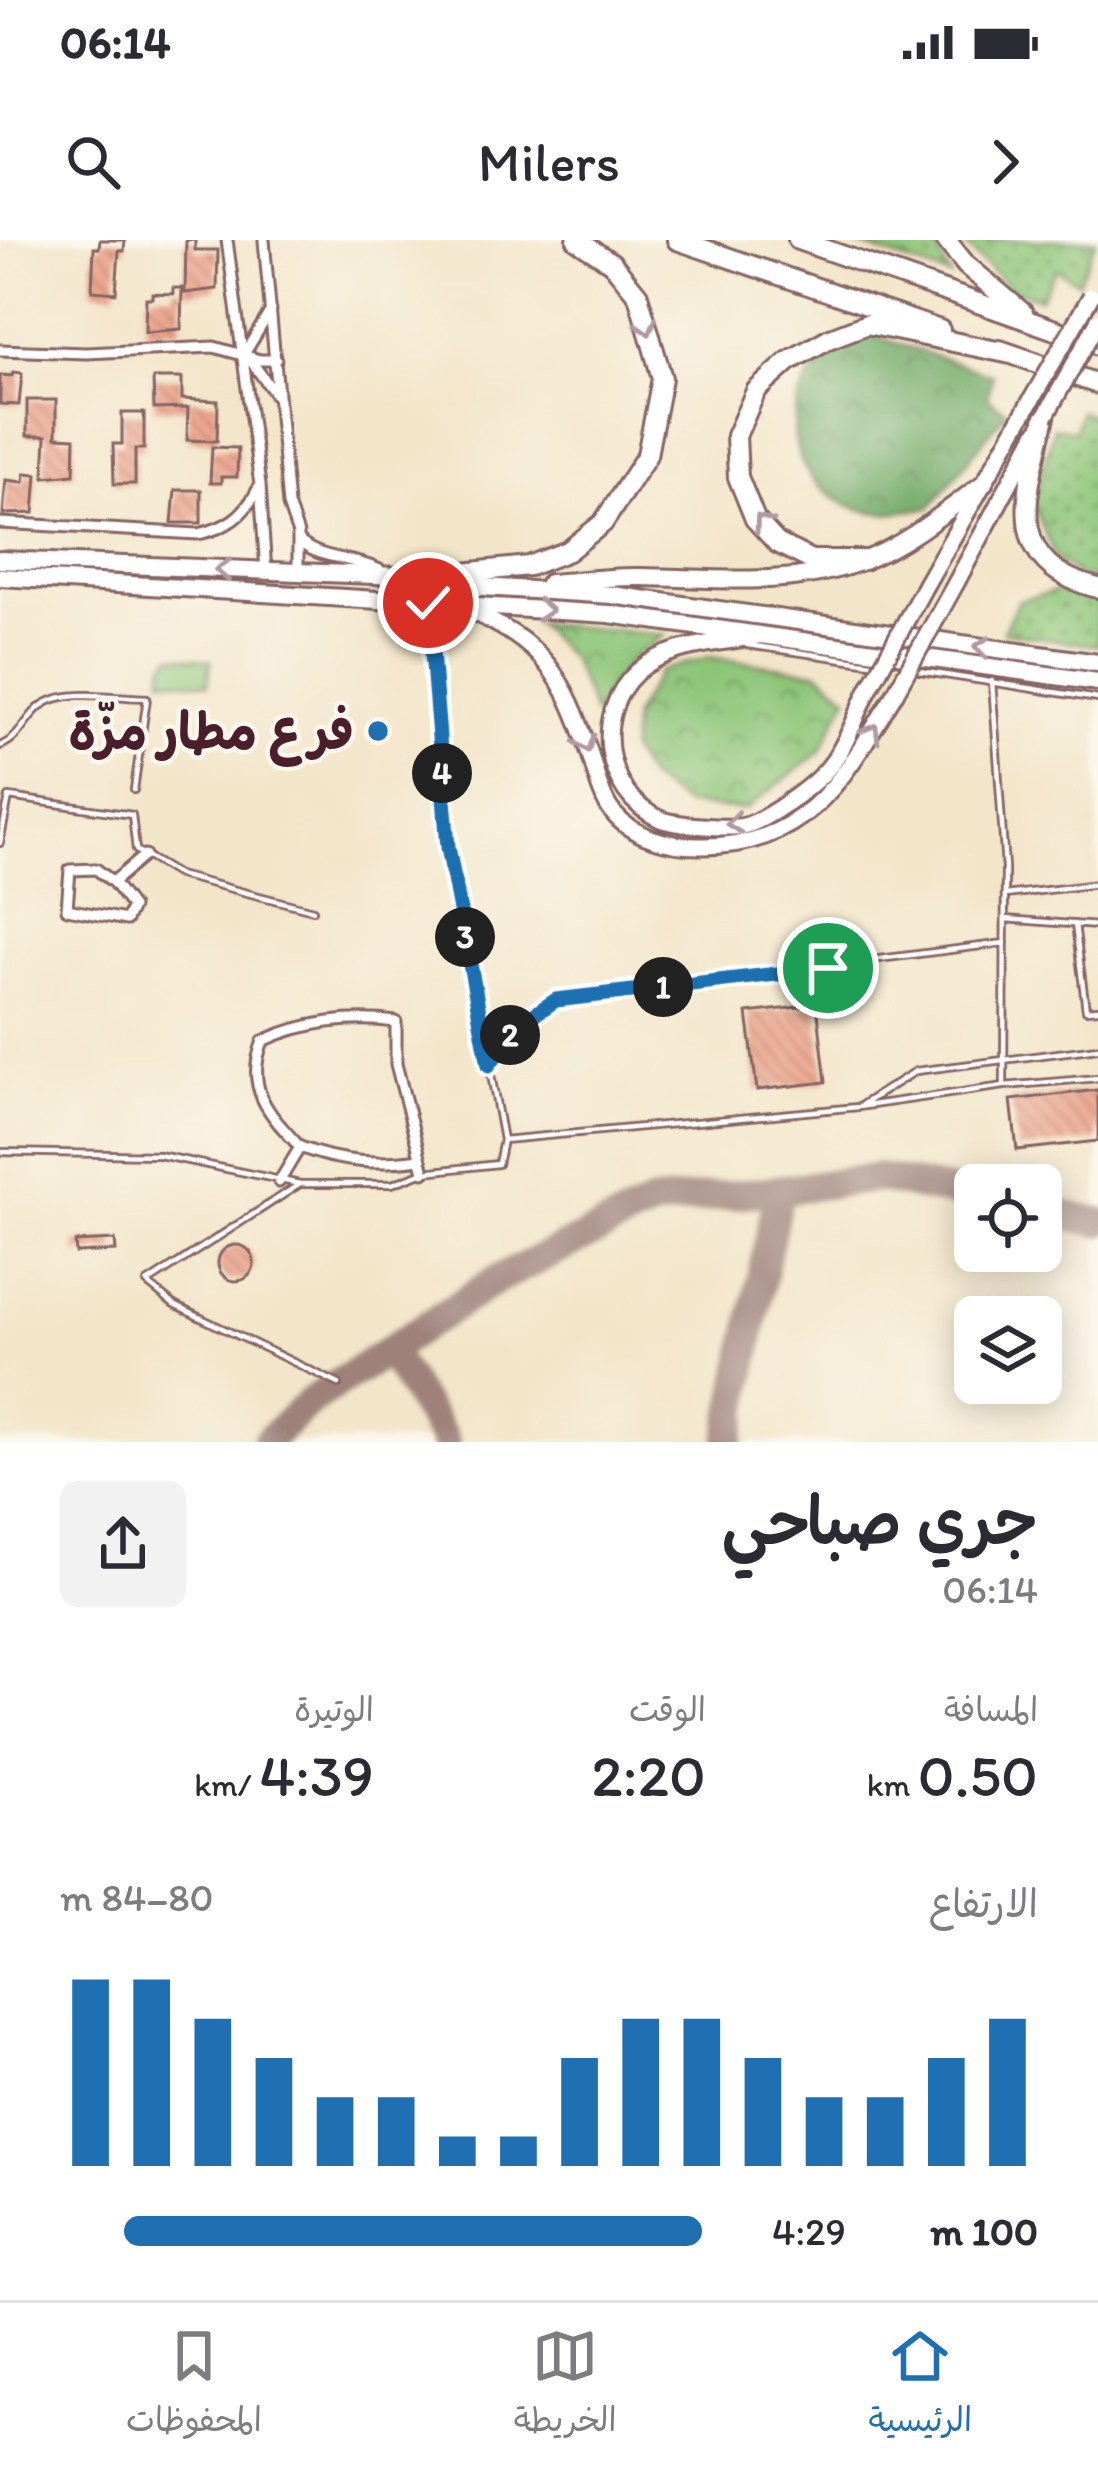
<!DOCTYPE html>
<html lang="ar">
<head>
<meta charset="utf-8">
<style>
	body { margin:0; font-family:Itim,"Playpen Sans Arabic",sans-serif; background:#f2f2f3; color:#2b2b33; direction:rtl; height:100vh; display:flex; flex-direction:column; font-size:45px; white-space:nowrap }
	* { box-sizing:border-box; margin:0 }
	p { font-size:39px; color:#7c7c81 }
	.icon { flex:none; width:66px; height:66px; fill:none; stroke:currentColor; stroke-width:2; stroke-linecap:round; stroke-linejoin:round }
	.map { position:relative; height:1202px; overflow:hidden; direction:ltr }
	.details { display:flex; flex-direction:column; background:#fff; flex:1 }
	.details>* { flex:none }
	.buttons { position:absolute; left:954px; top:924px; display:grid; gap:24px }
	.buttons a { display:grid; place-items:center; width:108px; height:108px; border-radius:18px; background:#fff; box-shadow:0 6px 30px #0003; font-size:60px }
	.pin { position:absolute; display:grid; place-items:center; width:102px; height:102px; color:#fff; margin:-51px; border:6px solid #fff; border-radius:50%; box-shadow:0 3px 12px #0007 }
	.km { position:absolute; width:60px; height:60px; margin:-30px; border-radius:50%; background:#222; color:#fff; font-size:33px; line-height:60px; text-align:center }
	.round { display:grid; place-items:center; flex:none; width:126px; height:126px; border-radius:18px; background:#f2f2f3 }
	.summary { display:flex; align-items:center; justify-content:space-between; height:204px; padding:0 60px }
	h1 { font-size:66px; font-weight:600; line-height:90px }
	.metrics { display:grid; grid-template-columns:repeat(3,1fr); gap:18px; height:204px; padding:12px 60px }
	.metrics div { display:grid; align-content:center }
	.metrics b { font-size:60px; font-weight:600 }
	.metrics small { font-size:33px; font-weight:400 }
	.metrics p { font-size:33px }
	.chart { height:336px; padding:24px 60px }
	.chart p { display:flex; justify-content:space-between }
	.chart svg { width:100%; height:216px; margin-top:12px; stroke:#1f6fb2; stroke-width:6 }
	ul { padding:0 60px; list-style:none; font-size:39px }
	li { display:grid; grid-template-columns:192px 144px 1fr; align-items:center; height:90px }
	li i { height:30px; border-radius:15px; background:#1f6fb2 }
	.status { display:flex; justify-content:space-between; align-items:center; height:84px; padding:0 60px; background:#fff; direction:ltr }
	.status svg { height:33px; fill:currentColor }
	header { display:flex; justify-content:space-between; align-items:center; height:156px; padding:0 60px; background:#fff; font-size:54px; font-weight:600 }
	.dock { display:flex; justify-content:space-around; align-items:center; height:168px; border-top:3px solid #e1e1e2; background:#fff; font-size:33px; color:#7c7c81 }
	.dock a { display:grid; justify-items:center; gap:6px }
	.dock .selected { color:#1f6fb2 }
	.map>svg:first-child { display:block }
	.grass { fill:url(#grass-dots); stroke:#6c7252; stroke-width:3 }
	.forest { fill:url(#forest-crowns); stroke:#5e644a; stroke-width:3 }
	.park { fill:url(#park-crowns); stroke:#6c7252; stroke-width:3 }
	.pitch { fill:#8dc578; stroke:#6c7252; stroke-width:3 }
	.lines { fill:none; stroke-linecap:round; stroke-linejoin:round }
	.taxiway { stroke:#9e827a; stroke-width:30 }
	.building { fill:url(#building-back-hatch) }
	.service-casing { stroke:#856462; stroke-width:10 }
	.minor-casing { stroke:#856462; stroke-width:15 }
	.primary-casing { stroke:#856462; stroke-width:21 }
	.trunk-casing { stroke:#856462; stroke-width:22 }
	.motorway-casing { stroke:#856462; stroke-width:24 }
	.service { stroke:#fff; stroke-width:4.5 }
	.minor { stroke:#fff; stroke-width:9 }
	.primary { stroke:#fff; stroke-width:15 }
	.trunk { stroke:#fff; stroke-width:16 }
	.motorway { stroke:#fff; stroke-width:18 }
	.primary-bridge-casing { stroke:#856462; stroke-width:21; stroke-linecap:butt }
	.primary-bridge { stroke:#fff; stroke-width:15 }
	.oneway { stroke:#ae9aa0 }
	.route-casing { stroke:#fff; stroke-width:24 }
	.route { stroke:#1f6fb2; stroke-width:15 }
	.poi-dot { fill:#1f6fb2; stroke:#fbf7ec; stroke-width:4.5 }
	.labels { text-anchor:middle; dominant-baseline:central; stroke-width:9; stroke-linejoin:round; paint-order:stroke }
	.poi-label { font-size:51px; font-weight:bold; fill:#4a1f2b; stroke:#fbf7ec; text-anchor:end }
</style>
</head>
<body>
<div class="status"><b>06:14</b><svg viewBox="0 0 49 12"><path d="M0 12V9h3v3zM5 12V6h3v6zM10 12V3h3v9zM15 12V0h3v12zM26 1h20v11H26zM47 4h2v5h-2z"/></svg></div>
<header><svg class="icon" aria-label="forward" viewBox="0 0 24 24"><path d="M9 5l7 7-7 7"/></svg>Milers<svg class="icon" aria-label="search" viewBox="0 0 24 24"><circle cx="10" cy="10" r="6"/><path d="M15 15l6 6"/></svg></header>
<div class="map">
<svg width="1098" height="1202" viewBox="0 0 1098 1202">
	<defs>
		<pattern id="grass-dots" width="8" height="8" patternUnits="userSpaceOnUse" patternTransform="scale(3)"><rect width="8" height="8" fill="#8dc578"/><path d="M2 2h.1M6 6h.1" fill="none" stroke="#759f63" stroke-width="1.8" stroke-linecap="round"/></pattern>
		<pattern id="forest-crowns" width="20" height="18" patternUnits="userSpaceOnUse" patternTransform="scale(3)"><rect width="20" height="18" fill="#72aa68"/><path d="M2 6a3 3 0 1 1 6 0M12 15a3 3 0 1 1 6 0" fill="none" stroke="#608a56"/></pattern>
		<pattern id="park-crowns" width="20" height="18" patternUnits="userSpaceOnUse" patternTransform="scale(3)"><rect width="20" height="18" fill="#8dc578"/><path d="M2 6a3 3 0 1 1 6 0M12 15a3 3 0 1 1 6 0" fill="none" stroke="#759f63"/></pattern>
		<pattern id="building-back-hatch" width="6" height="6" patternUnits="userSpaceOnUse" patternTransform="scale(3)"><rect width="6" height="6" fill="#ea9d84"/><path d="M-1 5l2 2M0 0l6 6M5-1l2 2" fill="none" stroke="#c07f6c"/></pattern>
	</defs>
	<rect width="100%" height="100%" fill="#fbf7ec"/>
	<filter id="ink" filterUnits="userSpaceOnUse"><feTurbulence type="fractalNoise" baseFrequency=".00833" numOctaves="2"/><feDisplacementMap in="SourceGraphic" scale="24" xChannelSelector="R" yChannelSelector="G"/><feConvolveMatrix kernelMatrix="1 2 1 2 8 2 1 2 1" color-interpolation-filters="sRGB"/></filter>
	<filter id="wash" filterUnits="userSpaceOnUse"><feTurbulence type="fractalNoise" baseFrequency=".004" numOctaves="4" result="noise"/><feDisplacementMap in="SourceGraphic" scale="48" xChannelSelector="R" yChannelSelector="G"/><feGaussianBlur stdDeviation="2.7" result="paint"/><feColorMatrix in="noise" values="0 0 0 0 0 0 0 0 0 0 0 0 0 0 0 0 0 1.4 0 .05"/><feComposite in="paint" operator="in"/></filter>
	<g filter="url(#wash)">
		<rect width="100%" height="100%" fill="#f3e5c9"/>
		<path class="grass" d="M845,0h88l18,37z
			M959,0h137l-18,42 -22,-13 -16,30 -29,-10z
			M1080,171l18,7v162l-19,-3 -23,-18 -23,-55 21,-77 21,4z
			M1061,350l37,11v45l-95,-14 15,-31z"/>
		<path class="forest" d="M869,94l123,41 -5,23 20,13 -77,97c-17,1 -39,7 -57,4 -82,-14 -104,-99 -46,-156 10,-10 28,-16 42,-22z"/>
		<path class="park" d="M536,383l129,12 -35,24 -36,55 -23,-55z
			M709,417l109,15 30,24 -28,56 -75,58 -60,-5 -37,-26 -18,-28 3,-35 27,-45z"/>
		<path class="pitch" d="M172,415l39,6 -3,23 -46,-6 2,-13z"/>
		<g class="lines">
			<path class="taxiway" d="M1041,970l57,12
				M390,1113l55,89
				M266,1202l46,-42 184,-120 158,-76 225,-26 96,19
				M729,1202l50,-252"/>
		</g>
		<g id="blocks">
			<path class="building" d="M100,0h25l-1,11h-5l-3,42 -24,-2 2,-43h5z
				M186,0h9v10h23l-1,39 -32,4z
				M173,48h9l-1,41 -36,3 1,-34h6v-5l21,1z
				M13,132l9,1 -3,32 -19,-1v-29l12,1z
				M153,138h29v21l36,2 -1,40 -30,-1 1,-32 -34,1z
				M27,160h29v37l19,1 -1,36 -30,3 2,-41h-19z
				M122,173h22v36h-9v35h-21l-1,-40h9z
				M212,207l26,1 -1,29h-16v6h-11z
				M25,233l12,1 -3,39 -31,1 3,-34 18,2z
				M175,250h26v33h-29z
				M817,765l9,77 -69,8 -10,-77z
				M1098,850v51l-81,9 -6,-50z
				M115,1000l1,11 -40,2 -1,-11z
				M218 1023a18 18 0 1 1 36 0a18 18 0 1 1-36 0Z"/>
		</g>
	</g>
	<g filter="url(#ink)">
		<use href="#blocks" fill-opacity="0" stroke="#856462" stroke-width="3"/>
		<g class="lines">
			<defs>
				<path id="service" d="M747,405l131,19
					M913,430l185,29
					M992,441l13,187 -1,215
					M0,506c22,-9 24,-27 41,-40 25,-19 76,-8 106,-8l-13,92
					M0,603l9,-46 123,18 4,35 42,25 135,35
					M1005,655l93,-11
					M1005,679l93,7
					M1075,684l11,86 12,-1
					M489,825l28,-39 39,-26 449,-57
					M863,864l53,-33 182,-23
					M503,900l355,-33 146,-21 94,-8
					M0,912l159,3 141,29h92l32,-12 74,-8 5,-24 -54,-294 -20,-241
					M300,944l-153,99 27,22 165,79"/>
				<path id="minor" d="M227,0l33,245 6,87
					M264,0l24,265 10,29v39
					M0,110l86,3 128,-6 46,13h16
					M246,111l25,-41
					M251,121l25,34
					M0,283l198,11c29,-6 46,-18 60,-45
					M298,299c15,20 55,18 82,31
					M113,642l19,25 -6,13 -59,-11 3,-39 26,-1 17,13 32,-27
					M300,907c40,16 78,18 120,12
					M279,942l21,-35c-31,-33 -56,-58 -37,-106 40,-19 89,-25 133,-19v42l28,108"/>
				<path id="primary" d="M956,343l81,-151
					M926,344l99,-173
					M464,368c80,35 99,66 126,146 6,19 11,45 24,60 19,23 56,32 84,32 110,2 146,-68 197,-153
					M758,396c-40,8 -89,7 -121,36 -45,41 -34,122 23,147 14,6 68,10 83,7 23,-5 75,-43 89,-63 16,-21 25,-50 37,-74"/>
				<path id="trunk" d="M0,320l424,17 58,10 130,8 486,68
					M0,337l609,37 489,68
					M549,343c30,-2 61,-7 92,-6 75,1 146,11 219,-15 45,-16 86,-51 124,-79"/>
				<path id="motorway" d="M677,0l263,90
					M798,0l300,105
					M946,0l20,25 57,48
					M1000,110l98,34
					M1045,177c-18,75 -45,147 53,171
					M864,320h-53l-34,-17 -22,-24 -17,-42 -2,-41 20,-45 33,-30 39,-22 39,-15 144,30
					M424,337l105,-11 39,-15 35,-28 44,-68 15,-77 -24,-83 -26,-32 -35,-23"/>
			</defs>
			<use href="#service" class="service-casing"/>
			<use href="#minor" class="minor-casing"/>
			<use href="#primary" class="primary-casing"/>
			<use href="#trunk" class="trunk-casing"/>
			<use href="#motorway" class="motorway-casing"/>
			<use href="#service" class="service"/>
			<use href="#minor" class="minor"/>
			<use href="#primary" class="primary"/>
			<use href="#trunk" class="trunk"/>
			<use href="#motorway" class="motorway"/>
			<defs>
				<path id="primary-bridge" d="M1025,171l66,-115
					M1045,177l53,-96
					M869,449l57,-105
					M895,453l61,-110"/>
			</defs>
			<use href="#primary-bridge" class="primary-bridge-casing"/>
			<use href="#primary-bridge" class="primary-bridge"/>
		</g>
		<defs><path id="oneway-chevron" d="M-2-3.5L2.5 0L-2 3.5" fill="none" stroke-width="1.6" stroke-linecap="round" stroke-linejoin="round" transform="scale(3)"/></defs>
		<g class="oneway">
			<use href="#oneway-chevron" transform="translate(647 87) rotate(74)"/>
			<use href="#oneway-chevron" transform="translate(762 282) rotate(-126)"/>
			<use href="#oneway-chevron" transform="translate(223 330) rotate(-178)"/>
			<use href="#oneway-chevron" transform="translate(545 370) rotate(4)"/>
			<use href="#oneway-chevron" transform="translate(982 407) rotate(-172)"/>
			<use href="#oneway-chevron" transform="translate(872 492) rotate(-59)"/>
			<use href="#oneway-chevron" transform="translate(586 504) rotate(71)"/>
			<use href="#oneway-chevron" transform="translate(734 583) rotate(173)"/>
		</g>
	</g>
	<g class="lines" filter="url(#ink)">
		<defs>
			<path id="route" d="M428,363l20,244 41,218 28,-39 39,-26 272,-32"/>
		</defs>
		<use href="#route" class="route-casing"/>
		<use href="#route" class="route"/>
	</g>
	<circle class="poi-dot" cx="378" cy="491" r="12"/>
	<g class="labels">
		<g class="poi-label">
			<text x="354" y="491">فرع مطار مزّة</text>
		</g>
	</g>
</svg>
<div class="buttons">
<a><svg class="icon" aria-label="locate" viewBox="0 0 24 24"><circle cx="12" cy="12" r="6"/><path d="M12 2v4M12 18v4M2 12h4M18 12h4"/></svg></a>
<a><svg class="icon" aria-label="layers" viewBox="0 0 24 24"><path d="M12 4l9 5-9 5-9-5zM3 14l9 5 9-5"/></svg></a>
</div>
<div class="pin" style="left:828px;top:728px;background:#1e9e55"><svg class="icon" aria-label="arrive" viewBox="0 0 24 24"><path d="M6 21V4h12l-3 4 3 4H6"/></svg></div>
<div class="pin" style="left:428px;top:363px;background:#d93025"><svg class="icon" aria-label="check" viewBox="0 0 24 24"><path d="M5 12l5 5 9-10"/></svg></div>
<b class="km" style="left:663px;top:747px">1</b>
<b class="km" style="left:510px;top:795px">2</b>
<b class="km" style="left:465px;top:697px">3</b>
<b class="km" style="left:442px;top:533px">4</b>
</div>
<section class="details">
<div class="summary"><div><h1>جري صباحي</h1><p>06:14</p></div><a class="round"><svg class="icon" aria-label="share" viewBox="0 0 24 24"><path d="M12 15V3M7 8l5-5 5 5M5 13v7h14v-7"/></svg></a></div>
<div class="metrics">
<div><p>المسافة</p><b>0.50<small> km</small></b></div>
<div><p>الوقت</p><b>2:20</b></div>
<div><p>الوتيرة</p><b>4:39<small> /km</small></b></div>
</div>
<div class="chart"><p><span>الارتفاع</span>80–84 m</p>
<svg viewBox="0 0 160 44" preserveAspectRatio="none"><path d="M5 44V6M15 44V6M25 44V14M35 44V22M45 44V30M55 44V30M65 44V38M75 44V38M85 44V22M95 44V14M105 44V14M115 44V22M125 44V30M135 44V30M145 44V22M155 44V14"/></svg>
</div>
<ul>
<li><b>100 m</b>4:29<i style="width:90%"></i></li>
</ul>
</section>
<nav class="dock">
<a class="selected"><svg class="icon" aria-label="home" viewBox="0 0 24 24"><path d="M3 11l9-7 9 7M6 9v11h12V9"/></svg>الرئيسية</a>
<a><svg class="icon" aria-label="map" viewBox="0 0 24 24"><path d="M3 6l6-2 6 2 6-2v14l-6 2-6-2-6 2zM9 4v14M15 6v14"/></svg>الخريطة</a>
<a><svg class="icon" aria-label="saved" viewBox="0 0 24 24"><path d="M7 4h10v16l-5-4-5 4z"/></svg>المحفوظات</a>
</nav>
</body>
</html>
